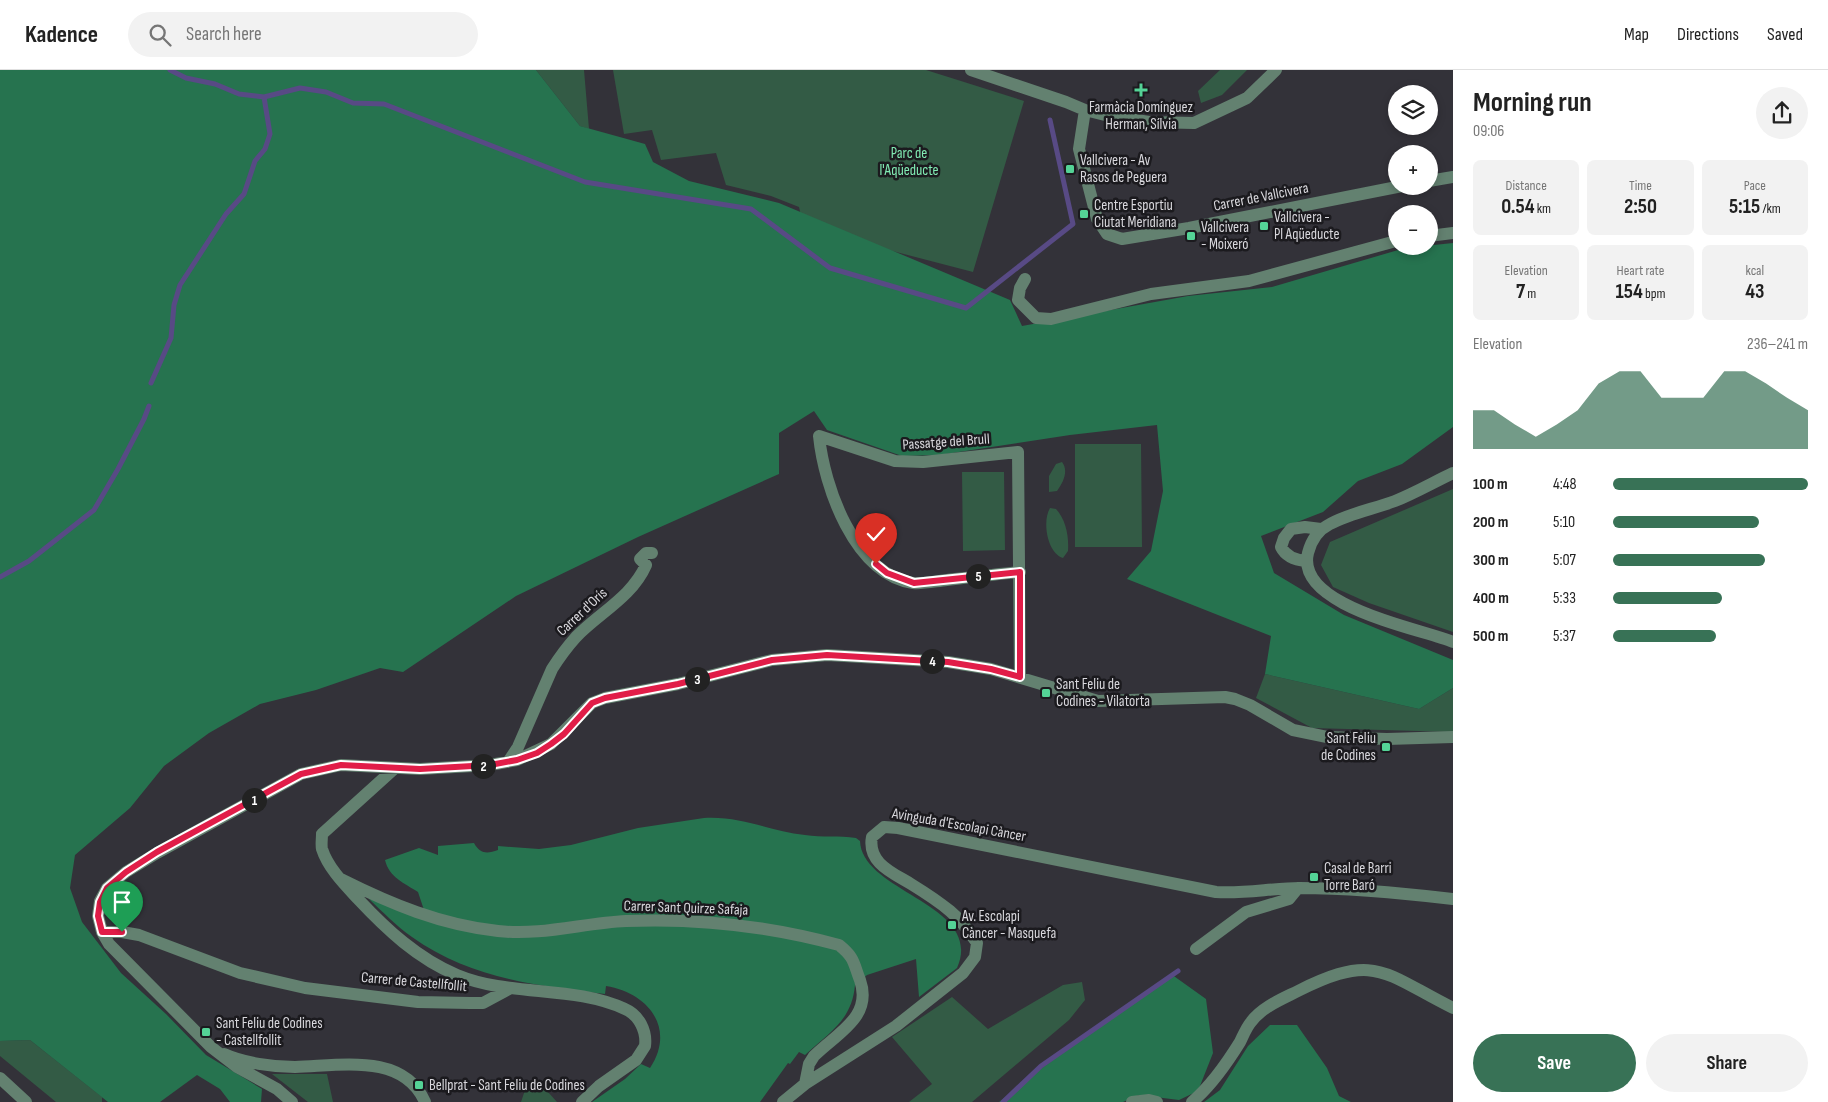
<!DOCTYPE html>
<html lang="en">
<head>
<meta charset="utf-8">
<style>
	body { margin:0; font-family:"Sofia Sans Condensed",sans-serif; background:#f2f2f2; color:#222; height:100vh; display:flex; flex-direction:column; font-size:19px; white-space:nowrap }
	* { box-sizing:border-box; margin:0 }
	p { font-size:16px; color:#767676 }
	.icon { flex:none; width:28px; height:28px; fill:none; stroke:currentColor; stroke-width:2; stroke-linecap:round; stroke-linejoin:round }
	.map { position:relative; flex:1; overflow:hidden }
	.details { display:flex; flex-direction:column; background:#fff; width:375px }
	.details>* { flex:none }
	.buttons { position:absolute; left:1388px; top:15px; display:grid; gap:10px }
	.buttons a { display:grid; place-items:center; width:50px; height:50px; border-radius:50%; background:#fff; box-shadow:0 2px 8px #0003; font-size:25px }
	.pin { position:absolute; display:grid; place-items:center; width:42px; height:42px; color:#fff; margin:-51px -21px; border-radius:50% 50% 50% 0; rotate:-45deg; box-shadow:0 0 5px #0007 }
	.pin .icon { rotate:45deg }
	.km { position:absolute; width:25px; height:25px; margin:-12px; border-radius:50%; background:#222; color:#fff; font-size:14px; line-height:25px; text-align:center }
	.round { display:grid; place-items:center; flex:none; width:52px; height:52px; border-radius:26px; background:#f2f2f2 }
	.summary { display:flex; align-items:center; justify-content:space-between; height:85px; padding:0 20px }
	h1 { font-size:28px; font-weight:700; line-height:38px }
	.figures { display:grid; grid-template-columns:repeat(3,1fr); gap:8px; height:85px; padding:5px 20px }
	.figures div { display:grid; align-content:center; border-radius:8px; background:#f2f2f2; text-align:center }
	.figures b { font-size:21px; font-weight:700 }
	.figures small { font-size:14px; font-weight:400 }
	.figures p { font-size:14px }
	.chart { height:140px; padding:10px 20px }
	.chart p { display:flex; justify-content:space-between }
	.chart svg { width:100%; height:90px; margin-top:5px; fill:#387256; opacity:.7 }
	.cta { display:flex; gap:10px; margin-top:auto; padding:10px 20px }
	.cta a { flex:1; height:58px; border-radius:30px; background:#387256; color:#fff; font-size:20px; font-weight:700; line-height:58px; text-align:center }
	.cta a+a { background:#f2f2f2; color:#222 }
	ul { padding:0 20px; list-style:none; font-size:16px }
	li { display:grid; grid-template-columns:80px 60px 1fr; align-items:center; height:38px }
	li i { height:12px; border-radius:6px; background:#387256 }
	header { display:flex; align-items:center; gap:30px; box-sizing:border-box; height:70px; padding:0 25px; background:#fff; border-bottom:1px solid #e0e0e0 }
	header strong { font-size:24px }
	nav { display:flex; gap:28px; margin-inline-start:auto; font-size:18px }
	.search { width:350px; height:45px; background:#f2f2f2; display:flex; align-items:center; gap:12px; box-sizing:border-box; padding:0 18px; border-radius:28px; color:#767676; font-size:19px }
	main { display:flex; flex:1; min-height:0 }
	.map>svg:first-child { display:block }
	.green { fill:#335b45 }
	.forest { fill:#26734f }
	.lines { fill:none; stroke-linecap:round; stroke-linejoin:round }
	.stream { stroke:#584a85; stroke-width:5 }
	.minor { stroke:#638170; stroke-width:12 }
	.route-casing { stroke:#fff; stroke-width:10 }
	.route { stroke:#e11d48; stroke-width:6 }
	.poi-dot { fill:#54d396; stroke:#1b1a1e; stroke-width:2 }
	.labels { text-anchor:middle; dominant-baseline:central; stroke-width:5; stroke-linejoin:round; paint-order:stroke }
	.poi-label { font-size:15px; fill:#d9d8dd; stroke:#1b1a1e; text-anchor:start }
	.park-label { font-size:15px; fill:#81eab3; stroke:#1b1a1e }
	.street-label { font-size:15px; fill:#d9d8dd; stroke:#1b1a1e }
</style>
</head>
<body>
<header>
<strong>Kadence</strong>
<div class="search"><svg class="icon" aria-label="search" viewBox="0 0 24 24"><circle cx="10" cy="10" r="6"/><path d="M15 15l6 6"/></svg>Search here</div>
<nav><a>Map</a><a>Directions</a><a>Saved</a></nav>
</header>
<main>
<div class="map">
<svg width="1453" height="1032" viewBox="0 0 1453 1032">
	<rect width="100%" height="100%" fill="#333239"/>
	<path class="green" d="M536,0h48l5,59 -9,-3z
		M613,0h313l98,31 -51,171 -119,-31 -52,-21 -3,-13 -28,-11 -45,-11 -10,-32 -55,7 -9,-30 -28,4z
		M1220,0h27l-25,25 -21,8 -3,-12z
		M1075,374h66l1,103h-67z
		M1062,392c7,9 1,21 -5,29l-8,1v-16l7,-12z
		M962,402h42l1,78 -42,1z
		M1453,419v143l-84,-29 -36,-16 -12,-22 9,-23z
		M1050,438l6,1c10,11 13,27 12,42l-5,7c-16,-5 -21,-37 -13,-50z
		M1265,604l154,35 34,-21v44l-141,-4 -56,-30z
		M1082,912l3,18 -16,20 -97,82h-63l23,-18 -40,-47 60,-40 36,32 75,-44z
		M30,970l72,57v5h-46l-56,-46v-15z
		M272,1004h55l6,28h-25z
		M539,1012l18,20h-36l4,-12z"/>
	<path class="forest" d="M0,0h536l44,56 65,18 8,18 36,19 90,22 231,97 12,26 166,-30 84,-9 133,-39 48,-5v184l-51,37 -44,17 -35,31 -62,24 13,37 70,42 109,45v28l-34,21 -154,-35 6,-38 -144,-57 24,-28 12,-60 -6,-66 -87,10 -131,20 -37,1 -75,-26 -13,-19 -35,22v41l-141,63 -122,59 -113,76 -23,-4 -64,22 -56,14 -51,29 -45,33 -34,42 -55,47 -5,33 12,34 39,51 45,41 40,41 56,34 -1,13h-31l-10,-13 -23,-14 -37,27h-52l-78,-62 -30,1z
		M704,748c38,-2 65,13 101,17 17,3 34,0 51,3l4,3c2,52 125,63 97,127l-38,29 -3,-38 -49,16 -12,10c-3,35 -25,47 -50,70l-6,-3 -9,12 -2,-1 -28,39h-168l33,-23 16,-15 9,4c26,-39 -1,-75 -44,-82l-1,8c-68,-8 -136,-16 -193,-57 -16,-11 -29,-25 -43,-38l55,11 -6,-18c-14,-9 -29,-15 -33,-32l34,-12 19,7v-9l36,-3c6,11 13,11 24,7v-4l41,3 32,-4 67,-17z
		M1171,904l35,25 7,54 -15,38 -19,9 -40,-5 -16,7h-124l43,-34z
		M1270,955h27l30,43 12,28 12,6h-147l16,-12 28,-44z"/>
	<g class="lines">
		<path class="stream" d="M170,0l16,8 29,6 24,10 25,3 36,-9 26,4 27,11 31,1 201,78 166,27 79,59 136,40 107,-84 -23,-104
			M151,313l20,-45 3,-33 6,-20 46,-71 18,-20 11,-33 10,-12 5,-15 -6,-37
			M0,507l29,-16 65,-51 24,-41 26,-50 5,-13
			M1003,1032l38,-36 137,-95"/>
		<path class="minor" d="M971,0l95,32 19,8 20,5 44,7 45,1 53,-25 29,-28
			M1085,40l-6,39 18,70 10,15 15,5 67,-11 213,-42
			M1429,111l24,-4
			M1429,166l24,-3
			M1025,209l-5,9 -2,12 18,18 15,1 100,-25 98,-13 147,-40
			M1453,403c-19,9 -38,20 -58,28 -21,8 -45,12 -65,23 -12,6 -19,17 -22,29 -13,53 110,75 145,89
			M1306,491c-11,-1 -20,-4 -25,-14l3,-9 7,-9 14,-2 16,2
			M1020,502c-24,2 -48,5 -73,8 -11,1 -23,4 -34,3 -59,-9 -89,-97 -94,-147l76,25 28,1 95,-10 2,225
			M508,692l10,-15 34,-78c7,-11 15,-22 24,-32 23,-24 56,-40 70,-72l-6,-6 6,-6h6
			M395,698l-73,66c0,5 -1,11 0,15 6,19 23,36 36,50 28,30 60,60 99,76 53,22 116,10 168,34 14,6 22,22 20,37l-9,14 -37,26 -17,16
			M341,809c50,25 100,46 157,52 43,5 85,-8 128,-10 72,-3 143,5 213,24 16,13 14,17 21,35 13,37 -23,53 -46,76l-5,8 -4,20
			M102,862h20l17,3 101,38 65,15 113,14 52,1h13l26,-14
			M1196,879l50,-37 43,-13 9,-11
			M224,984c20,9 49,13 71,13 44,-1 108,-15 130,35
			M0,1008l26,24
			M292,1032l-15,-13 -40,-22 -26,-20 -102,-103 -7,-12 -4,-16 2,-15 7,-13 19,-16 31,-19 144,-79 40,-9 79,4 70,-4 27,-5 34,-16 41,-41 13,-5 73,-14 94,-24 55,-5 121,7 43,7 107,32 127,-4 10,2 15,6 43,25 34,7 60,2 66,-2
			M783,1032l22,-18 91,-58 67,-53 12,-16 2,-14c-8,-12 -16,-23 -27,-32 -12,-10 -26,-19 -39,-27 -18,-11 -44,-21 -39,-47l12,-10 14,1 318,64c28,2 56,-4 84,-4 51,0 102,5 153,11
			M1132,1032l17,-2 8,2
			M1192,1032c19,-16 35,-39 48,-60 3,-6 6,-14 11,-20 11,-15 31,-23 47,-31 78,-39 85,-18 155,17"/>
	</g>
	<g class="lines">
		<defs>
			<path id="route" d="M122,862h-20l-4,-16 2,-14 7,-14 19,-16 31,-20 144,-78 40,-9 79,4 70,-4 27,-5 20,-7 14,-9 13,-10 28,-31 13,-5 73,-14 94,-24 55,-5 121,7 43,7 29,8v-105l-106,11 -27,-10 -11,-9"/>
		</defs>
		<use href="#route" class="route-casing"/>
		<use href="#route" class="route"/>
	</g>
	<g class="poi-dot">
		<path d="M1138.5 12.5h5v5h5v5h-5v5h-5v-5h-5v-5h5z"/>
		<rect x="1065" y="94" width="10" height="10" rx="2.5"/>
		<rect x="1079" y="139" width="10" height="10" rx="2.5"/>
		<rect x="1259" y="151" width="10" height="10" rx="2.5"/>
		<rect x="1186" y="161" width="10" height="10" rx="2.5"/>
		<rect x="1041" y="618" width="10" height="10" rx="2.5"/>
		<rect x="1381" y="672" width="10" height="10" rx="2.5"/>
		<rect x="1309" y="802" width="10" height="10" rx="2.5"/>
		<rect x="947" y="850" width="10" height="10" rx="2.5"/>
		<rect x="201" y="957" width="10" height="10" rx="2.5"/>
		<rect x="414" y="1010" width="10" height="10" rx="2.5"/>
	</g>
	<g class="labels">
		<g class="poi-label">
			<text x="1141" y="37" text-anchor="middle">Farmàcia Domínguez<tspan x="1141" dy="17">Herman, Sílvia</tspan></text>
			<text x="1080" y="90">Vallcivera - Av<tspan x="1080" dy="17">Rasos de Peguera</tspan></text>
			<text x="1094" y="135">Centre Esportiu<tspan x="1094" dy="17">Ciutat Meridiana</tspan></text>
			<text x="1274" y="147">Vallcivera -<tspan x="1274" dy="17">Pl Aqüeducte</tspan></text>
			<text x="1201" y="157">Vallcivera<tspan x="1201" dy="17">- Moixeró</tspan></text>
			<text x="1056" y="614">Sant Feliu de<tspan x="1056" dy="17">Codines - Vilatorta</tspan></text>
			<text x="1376" y="668" text-anchor="end">Sant Feliu<tspan x="1376" dy="17">de Codines</tspan></text>
			<text x="1324" y="798">Casal de Barri<tspan x="1324" dy="17">Torre Baró</tspan></text>
			<text x="962" y="846">Av. Escolapi<tspan x="962" dy="17">Càncer - Masquefa</tspan></text>
			<text x="216" y="953">Sant Feliu de Codines<tspan x="216" dy="17">- Castellfollit</tspan></text>
			<text x="429" y="1015">Bellprat - Sant Feliu de Codines</text>
		</g>
		<g class="park-label">
			<text x="909" y="83">Parc de<tspan x="909" dy="17">l'Aqüeducte</tspan></text>
		</g>
		<g class="street-label">
			<text transform="translate(1261 127) rotate(-11)">Carrer de Vallcivera</text>
			<text transform="translate(946 372) rotate(-4)">Passatge del Brull</text>
			<text transform="translate(582 542) rotate(-43)">Carrer d'Orís</text>
			<text transform="translate(959 755) rotate(10)">Avinguda d'Escolapi Càncer</text>
			<text transform="translate(686 838) rotate(2)">Carrer Sant Quirze Safaja</text>
			<text transform="translate(414 912) rotate(5)">Carrer de Castellfollit</text>
		</g>
	</g>
</svg>
<div class="buttons">
<a><svg class="icon" aria-label="layers" viewBox="0 0 24 24"><path d="M12 4l9 5-9 5-9-5zM3 14l9 5 9-5"/></svg></a>
<a>+</a>
<a>−</a>
</div>
<div class="pin" style="left:122px;top:862px;background:#1e9e55"><svg class="icon" aria-label="arrive" viewBox="0 0 24 24"><path d="M6 21V4h12l-3 4 3 4H6"/></svg></div>
<div class="pin" style="left:876px;top:494px;background:#d93025"><svg class="icon" aria-label="check" viewBox="0 0 24 24"><path d="M5 12l5 5 9-10"/></svg></div>
<b class="km" style="left:254px;top:730px">1</b>
<b class="km" style="left:483px;top:696px">2</b>
<b class="km" style="left:697px;top:609px">3</b>
<b class="km" style="left:932px;top:591px">4</b>
<b class="km" style="left:978px;top:506px">5</b>
</div>
<section class="details">
<div class="summary"><div><h1>Morning run</h1><p>09:06</p></div><a class="round"><svg class="icon" aria-label="share" viewBox="0 0 24 24"><path d="M12 15V3M7 8l5-5 5 5M5 13v7h14v-7"/></svg></a></div>
<div class="figures">
<div><p>Distance</p><b>0.54<small> km</small></b></div>
<div><p>Time</p><b>2:50</b></div>
<div><p>Pace</p><b>5:15<small> /km</small></b></div>
</div>
<div class="figures">
<div><p>Elevation</p><b>7<small> m</small></b></div>
<div><p>Heart rate</p><b>154<small> bpm</small></b></div>
<div><p>kcal</p><b>43</b></div>
</div>
<div class="chart"><p><span>Elevation</span>236–241 m</p>
<svg viewBox="0 0 160 44" preserveAspectRatio="none"><path d="M0 44V25L10 25L20 32L30 38L40 32L50 25L60 12L70 6L80 6L90 19L100 19L110 19L120 6L130 6L140 12L150 19L160 25V44z"/></svg>
</div>
<ul>
<li><b>100 m</b>4:48<i style="width:100%"></i></li>
<li><b>200 m</b>5:10<i style="width:75%"></i></li>
<li><b>300 m</b>5:07<i style="width:78%"></i></li>
<li><b>400 m</b>5:33<i style="width:56%"></i></li>
<li><b>500 m</b>5:37<i style="width:53%"></i></li>
</ul>
<div class="cta"><a>Save</a><a>Share</a></div>
</section>
</main>
</body>
</html>
